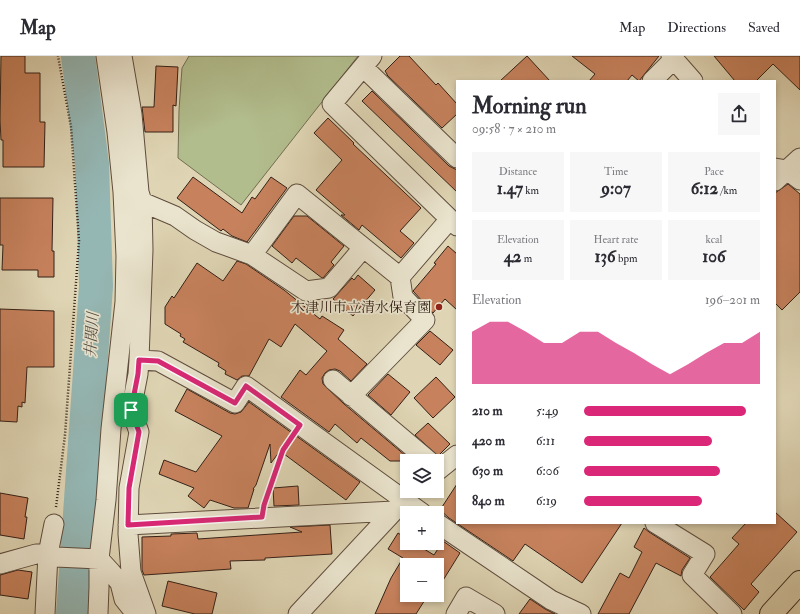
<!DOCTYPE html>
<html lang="en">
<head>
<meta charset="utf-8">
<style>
	body { margin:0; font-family:"IM FELL Double Pica","Noto Serif JP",serif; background:#f7f7f7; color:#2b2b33; height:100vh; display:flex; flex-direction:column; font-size:15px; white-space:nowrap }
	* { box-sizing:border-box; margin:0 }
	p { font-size:13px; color:#7c7c81 }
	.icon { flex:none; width:22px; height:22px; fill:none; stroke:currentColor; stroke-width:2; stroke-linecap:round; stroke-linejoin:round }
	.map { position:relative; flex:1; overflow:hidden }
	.drawer { position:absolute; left:456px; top:24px; width:320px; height:444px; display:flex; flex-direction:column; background:#fff; border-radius:0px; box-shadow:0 2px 6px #0003 }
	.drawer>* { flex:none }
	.tools { position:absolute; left:400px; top:398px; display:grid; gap:8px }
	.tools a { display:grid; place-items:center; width:44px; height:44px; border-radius:0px; background:#fff; box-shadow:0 2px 6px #0003; font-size:20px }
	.pin { position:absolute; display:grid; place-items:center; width:34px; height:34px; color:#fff; margin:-17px; border-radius:8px; box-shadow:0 2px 6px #0006 }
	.round { display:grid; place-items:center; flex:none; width:42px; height:42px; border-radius:0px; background:#f7f7f7 }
	.overview { display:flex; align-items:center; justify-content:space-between; height:68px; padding:0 16px }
	h1 { font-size:22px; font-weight:800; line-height:30px }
	.metrics { display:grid; grid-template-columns:repeat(3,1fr); gap:6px; height:68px; padding:4px 16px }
	.metrics div { display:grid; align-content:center; border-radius:0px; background:#f7f7f7; text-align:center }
	.metrics b { font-size:17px; font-weight:800 }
	.metrics small { font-size:11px; font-weight:400 }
	.metrics p { font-size:11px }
	.chart { height:112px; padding:8px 16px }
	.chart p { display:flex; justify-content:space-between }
	.chart svg { width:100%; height:72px; margin-top:4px; fill:#db2777; opacity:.7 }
	ul { padding:0 16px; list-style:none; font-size:13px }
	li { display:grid; grid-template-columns:64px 48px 1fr; align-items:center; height:30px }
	li i { height:10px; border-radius:5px; background:#db2777 }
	header { display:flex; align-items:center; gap:24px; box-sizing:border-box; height:56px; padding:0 20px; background:#fff; border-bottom:1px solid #e1e1e2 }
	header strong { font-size:19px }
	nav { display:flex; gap:22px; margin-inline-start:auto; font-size:14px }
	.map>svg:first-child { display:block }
	.green { fill:#b2bd8d; stroke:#736e52 }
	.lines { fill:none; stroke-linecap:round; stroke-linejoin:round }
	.river { stroke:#95b7b4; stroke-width:34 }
	.building { fill:#c7825d; stroke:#342017 }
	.minor-casing { stroke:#5f4d3e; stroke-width:21 }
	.trunk-casing { stroke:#342017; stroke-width:24 }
	.path { stroke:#342017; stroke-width:2.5; stroke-dasharray:1 2; stroke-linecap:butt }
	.minor { stroke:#eae4ce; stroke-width:19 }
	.trunk { stroke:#dfd5b4; stroke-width:22 }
	.route-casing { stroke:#fff; stroke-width:8 }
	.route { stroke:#db2777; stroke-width:5 }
	.poi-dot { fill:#8f2418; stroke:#eae4ce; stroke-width:1.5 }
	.labels { text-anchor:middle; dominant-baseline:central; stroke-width:3.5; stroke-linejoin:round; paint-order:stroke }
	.poi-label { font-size:14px; fill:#342017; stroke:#eae4ce; text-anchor:end }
	.water-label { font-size:15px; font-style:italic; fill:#514d46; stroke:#eae4ce }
</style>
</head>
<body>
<header>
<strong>Map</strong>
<nav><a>Map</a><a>Directions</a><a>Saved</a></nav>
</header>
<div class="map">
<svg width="800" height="558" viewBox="0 0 800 558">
	<rect width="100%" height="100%" fill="#dfd5b4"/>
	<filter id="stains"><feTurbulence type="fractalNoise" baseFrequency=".005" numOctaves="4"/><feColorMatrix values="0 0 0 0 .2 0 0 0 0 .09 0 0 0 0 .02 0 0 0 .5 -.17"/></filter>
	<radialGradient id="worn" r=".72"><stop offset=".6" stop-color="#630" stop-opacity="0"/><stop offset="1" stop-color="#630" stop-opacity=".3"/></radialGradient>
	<path class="green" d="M189,0h169l-117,149 -63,-47 1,-48 3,-42z"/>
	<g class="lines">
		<path class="river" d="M73,558l23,-328 -4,-122 -14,-108"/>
	</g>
	<path class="building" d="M1,0h24v17h15v49h5l-1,45h-41v-27h-2l-1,-20z
		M400,0h9l27,29 2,-2 19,21v10l-15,14 -55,-53v-1l-2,-3z
		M527,0l23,25h-50z
		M572,0h87l-20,25 -7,-6 -5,6h-38l6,-7z
		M714,0h86v34l-27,-26 -17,17h-21z
		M156,10l22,1 -2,39 -3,-1v27h-28l-3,-25h12z
		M372,35l77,75 8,4v22l-95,-91z
		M328,62l26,25 -1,1 68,64 -21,23 14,12 -13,15 -39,-33 -3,5 -18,-15h4l-29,-25 26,-30 -28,-27z
		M193,121l49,36 10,-16 3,2 16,-22 16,11 -40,54 -15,-6 -9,-7 -2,2 -44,-33z
		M788,128l12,10v98l-18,18 -7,-7v-110z
		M0,142h53l-1,53h2v26h-16v-7h-36l1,-25h-3z
		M294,160h13l37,30 -13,16 3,3 -11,13h-1l-26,-20 -4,5 -20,-17z
		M448,190l9,8v56l-12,-11 -12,14 -20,-22 23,-27 -2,-1z
		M237,205l9,3 38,26 36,29 2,-3 22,14 -6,9 29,25 -16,17 -11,-10 -5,-2 -6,1 -4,3 -3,5 1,6 21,20 68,57h-22l-29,-23 -4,5 -22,-19 -6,8 -48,-35 19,-27 6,5 21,-24 -32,-27 -14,23 -12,-8 -20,37h-7l-5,4 -12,-6 1,-3 -8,-5 1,-3 -36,-21 2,-3 -5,-3 1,-2 -16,-10v-17l7,-11 2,2 23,-35 26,18z
		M358,219l17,15 -22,26 -20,-17 19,-21 2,2z
		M0,253l54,2v56h-27l-2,36 -3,-1v5l-4,-1 -1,16 -17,-1z
		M430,275l23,19 -13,15 -24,-20z
		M388,318l22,18 -19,23 -23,-20z
		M436,321l19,20 -22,21 -19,-20z
		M187,333l43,24 5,1 6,-2 8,-10 111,80 -14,18 -66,-49 -9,12 -1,-19 -14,41 -3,4h1l-6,19h-14l-24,-8 -6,8 -16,-12 6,-8 -35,-14 5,-14 32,12 26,-36 -47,-25z
		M428,367l22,21 -12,12 -23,-21z
		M457,428v39h165l-40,60 -57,-39 -12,17 -64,-43 -9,-8z
		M298,430l1,19 -25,1 -1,-18z
		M0,437l28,5 -3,19h2l-3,22 -24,-4z
		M775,456l22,20 -46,52 8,8 -15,18 -34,-33 29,-33 -7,-6 14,-15h29z
		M330,469l2,29 -67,4v2l-35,1 1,8 -87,6 -2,-5v-33l29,-1v-2l26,-1 1,6 104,-7 -12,-5z
		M644,472l5,4 41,26 -8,12 -1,6 -25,-13 -27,51h-31l22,-41 9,5 13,-26 -8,-5z
		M398,477l9,6v4h7l20,12 9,-14 17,12 -23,37v-25h-30v30h21l-12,19h-41l16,-36 12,-20 -15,-9z
		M18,514l14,2 -4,27 -28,-4v-20z
		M168,525l49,12 -5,21h-17l-33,-8z
		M530,543l15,10 10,5h-36z"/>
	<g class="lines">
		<defs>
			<path id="minor" d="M122,0l10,58 7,78 3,10 1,48 -4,110 -1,14 -7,36 8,22 -10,56 -1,46 3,38 15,42
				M372,0l-40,48 125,122
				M671,0l22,25
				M363,11l94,91
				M652,25l22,-22
				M775,112l12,2 13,10
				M775,125l25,-23
				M142,146l33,14 20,14 21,12 36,13 45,-61 103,83 50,-58
				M252,199l54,36 23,-3 34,-40
				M139,304l19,1 77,42 11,-17 176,127
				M333,324l96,81
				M351,340l74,-76 -22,-23 -3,-20
				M437,415l20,-16
				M437,467l114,77 30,14
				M655,467l50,31 -13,21 40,39
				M128,469l266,-14
				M0,508l36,-10h12l8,3 43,2 12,13 9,11 4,16 8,10 8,5
				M45,558l3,-60 6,-30
				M98,558l1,-27v-28l7,-59 5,-71 14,-127 1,-46 -3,-64 -6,-60 -11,-76
				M298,558l96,-103 4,-3
				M456,558l10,-17 29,17"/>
			<path id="trunk" d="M771,558l29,-32"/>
		</defs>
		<use href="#minor" class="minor-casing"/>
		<use href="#trunk" class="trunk-casing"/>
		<path class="path" d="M266,442l17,-48 6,-10
			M56,451l9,-72 14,-194 -8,-114 -13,-71"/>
		<use href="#minor" class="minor"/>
		<use href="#trunk" class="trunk"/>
	</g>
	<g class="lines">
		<defs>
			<path id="route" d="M139,304l19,1 77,42 11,-17 54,39 -17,25 -19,55 -2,12 -134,8 1,-37 10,-56 -8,-22 7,-36z"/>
		</defs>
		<use href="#route" class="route-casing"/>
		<use href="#route" class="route"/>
	</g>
	<circle class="poi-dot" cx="439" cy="251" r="4"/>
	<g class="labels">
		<g class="poi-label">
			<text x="431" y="251">木津川市立清水保育園</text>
		</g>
		<g class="water-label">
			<text transform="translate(92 279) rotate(-86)">井関川</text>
		</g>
	</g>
	<rect width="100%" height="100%" filter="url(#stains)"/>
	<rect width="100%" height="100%" fill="url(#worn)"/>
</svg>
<div class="tools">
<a><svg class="icon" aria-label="layers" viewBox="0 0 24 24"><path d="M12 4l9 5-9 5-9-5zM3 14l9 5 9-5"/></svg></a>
<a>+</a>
<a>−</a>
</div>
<div class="pin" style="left:131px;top:354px;background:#1e9e55"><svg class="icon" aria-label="arrive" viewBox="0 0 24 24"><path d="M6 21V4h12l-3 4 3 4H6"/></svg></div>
<section class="drawer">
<div class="overview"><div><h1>Morning run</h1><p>09:58 · 7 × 210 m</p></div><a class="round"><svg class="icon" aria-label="share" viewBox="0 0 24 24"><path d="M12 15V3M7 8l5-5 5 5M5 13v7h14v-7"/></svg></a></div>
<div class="metrics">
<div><p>Distance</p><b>1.47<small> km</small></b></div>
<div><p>Time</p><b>9:07</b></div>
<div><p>Pace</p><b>6:12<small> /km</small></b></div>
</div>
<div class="metrics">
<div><p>Elevation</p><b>42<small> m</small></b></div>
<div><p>Heart rate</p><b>136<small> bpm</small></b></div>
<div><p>kcal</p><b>106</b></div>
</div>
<div class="chart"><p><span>Elevation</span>196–201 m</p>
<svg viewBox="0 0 160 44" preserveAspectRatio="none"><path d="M0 44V12L10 6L20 6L30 12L40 19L50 19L60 12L70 12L80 19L90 25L100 32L110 38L120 32L130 25L140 19L150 19L160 12V44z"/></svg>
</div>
<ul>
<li><b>210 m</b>5:49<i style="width:92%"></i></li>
<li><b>420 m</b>6:11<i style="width:73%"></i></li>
<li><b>630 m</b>6:06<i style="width:77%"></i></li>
<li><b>840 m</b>6:19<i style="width:67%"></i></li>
</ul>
</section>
</div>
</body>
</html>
